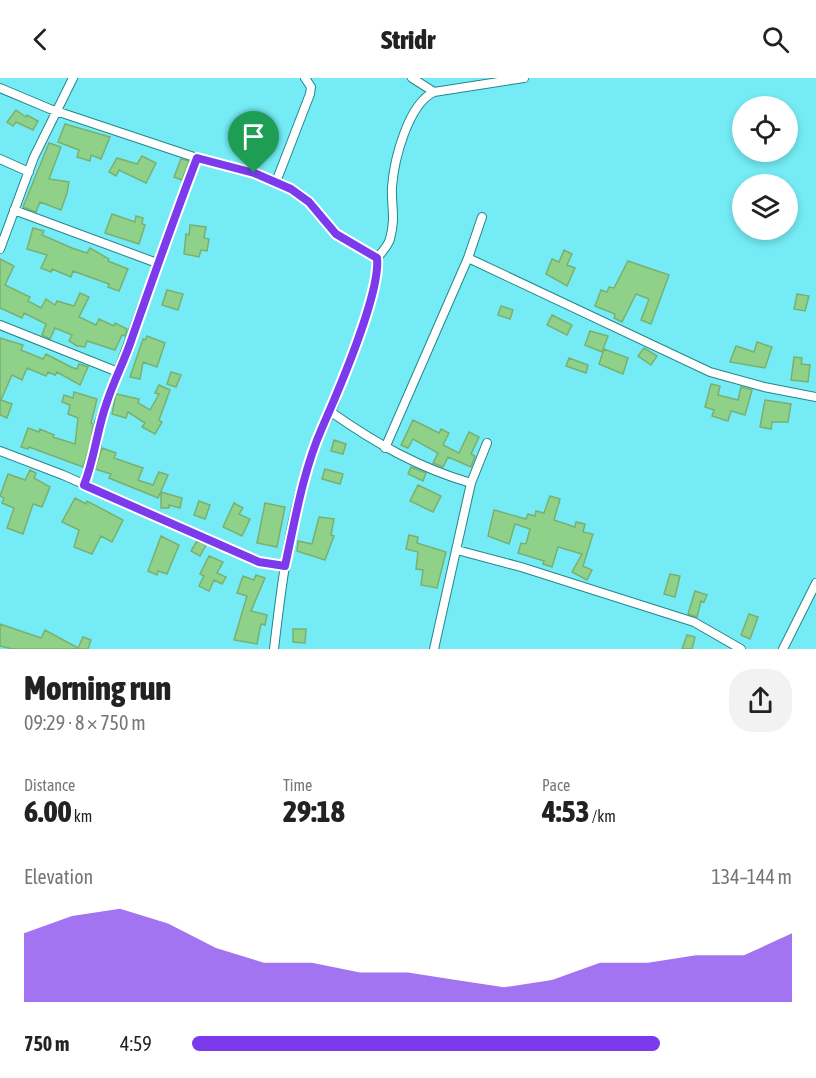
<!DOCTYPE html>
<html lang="en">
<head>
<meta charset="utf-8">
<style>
	body { margin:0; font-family:"Asap Condensed",sans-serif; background:#f2f2f2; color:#222; height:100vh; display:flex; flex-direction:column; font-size:22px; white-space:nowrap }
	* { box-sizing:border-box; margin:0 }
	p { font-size:20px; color:#767676 }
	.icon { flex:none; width:33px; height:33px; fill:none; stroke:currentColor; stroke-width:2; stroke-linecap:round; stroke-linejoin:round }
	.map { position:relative; height:571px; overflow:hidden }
	.drawer { display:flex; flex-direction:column; background:#fff; flex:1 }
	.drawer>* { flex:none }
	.fabs { position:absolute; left:732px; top:18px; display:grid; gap:12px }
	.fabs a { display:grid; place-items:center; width:66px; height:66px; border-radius:50%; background:#fff; box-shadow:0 3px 9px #0003; font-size:30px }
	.pin { position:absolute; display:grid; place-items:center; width:51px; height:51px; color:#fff; margin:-62px -26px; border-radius:50% 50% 50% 0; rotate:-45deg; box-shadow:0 0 6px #0007 }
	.pin .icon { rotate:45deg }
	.round { display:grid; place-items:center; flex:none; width:63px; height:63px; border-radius:24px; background:#f2f2f2 }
	.headline { display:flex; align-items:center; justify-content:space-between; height:102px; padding:0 24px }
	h1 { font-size:33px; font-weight:800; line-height:45px }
	.metrics { display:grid; grid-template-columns:repeat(3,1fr); gap:9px; height:102px; padding:6px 24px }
	.metrics div { display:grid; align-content:center }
	.metrics b { font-size:30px; font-weight:800 }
	.metrics small { font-size:16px; font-weight:400 }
	.metrics p { font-size:16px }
	.chart { height:168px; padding:12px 24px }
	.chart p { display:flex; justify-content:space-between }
	.chart svg { width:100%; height:108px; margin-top:6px; fill:#7c3aed; opacity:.7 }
	ul { padding:0 24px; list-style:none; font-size:20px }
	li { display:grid; grid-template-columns:96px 72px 1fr; align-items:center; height:45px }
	li i { height:15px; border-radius:8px; background:#7c3aed }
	header { display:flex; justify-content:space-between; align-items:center; height:78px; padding:0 24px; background:#fff; font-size:27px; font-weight:800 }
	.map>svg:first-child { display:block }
	.building { fill:#90d189; stroke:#78b071; stroke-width:1.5 }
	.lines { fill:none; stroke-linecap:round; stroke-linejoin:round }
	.minor-casing { stroke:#24858c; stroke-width:10 }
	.minor { stroke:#fff; stroke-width:8 }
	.route-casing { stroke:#fff; stroke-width:12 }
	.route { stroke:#7c3aed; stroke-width:8 }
</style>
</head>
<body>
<header><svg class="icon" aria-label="back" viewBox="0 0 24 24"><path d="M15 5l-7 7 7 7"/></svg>Stridr<svg class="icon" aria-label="search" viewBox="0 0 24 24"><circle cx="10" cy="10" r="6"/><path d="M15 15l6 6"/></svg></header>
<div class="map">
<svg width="816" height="571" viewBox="0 0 816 571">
	<rect width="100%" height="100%" fill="#75ecf5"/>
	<path class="building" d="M16,32l10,7 1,-2 11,6 -5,9 -17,-8 -3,4 -6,-4z
		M65,46l45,13 -9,22 -10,-4 -1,6 -13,-4 2,-7 -21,-8z
		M49,65l12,4 -12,32 20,3 -2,11 -6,17 -21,-8 -4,10 -13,-5z
		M142,78l14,7 -10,20 -27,-13 -3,6 -7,-4 8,-14 20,6z
		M181,81l8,2 -7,19 -8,-3z
		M112,136l23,8 1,-6 7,2 -1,6 3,1 -6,19 -34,-11z
		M190,147l16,2 -2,11 5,1 -2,12 -6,-1 -2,7 -15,-3 2,-20 3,1z
		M33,150l11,3 -2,4 30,13 15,5 3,-5 19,11 -1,2 20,8 -9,22 -11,-4 1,-3 -36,-13 -2,6 -19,-8 -1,3 -10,-4 6,-13 -20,-6z
		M564,172l8,4 -5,11 8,3 -8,18 -21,-12 6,-15 7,3z
		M0,181l14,7 -9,19 25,12 -2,4 13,7 5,-9 9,6 2,-4 17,5 6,-13 9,4 -10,20 17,8 3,-6 15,7 1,-3 12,6 -2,7 -3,-1 -7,15 -28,-9 -2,6 -8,-1 -8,-5 3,-6 -17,-7 -5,11 -8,-4 4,-11 -22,-11 -2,5 -22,-10z
		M628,183l41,14 -18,49 -10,-4 8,-21 -13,-5 -14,28 -8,-4 1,-4 -20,-8 6,-16 6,2 2,-5 5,1z
		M167,212l16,4 -5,16 -16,-5z
		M797,216l12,2 -4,15 -11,-2z
		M501,228l12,4 -3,9 -12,-4z
		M552,237l20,10 -5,10 -20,-10z
		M590,253l18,5 -6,16 -17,-7z
		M147,258l18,7 -8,24 -14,-5 -3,17 -10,-2 13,-38 2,1z
		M0,260l23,7 -2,5 22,9 3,-5 25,13 6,2 2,-5 9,3 -8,18 -23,-13 -2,3 -7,-3 -2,4 -19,-8 -5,12 -10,-5 -11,25 11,4 -5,14 -7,-3z
		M757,264l15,5 -7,21 -35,-6 6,-16 18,6z
		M644,270l13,8 -6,9 -13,-9z
		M604,271l24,9 -5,16 -24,-10z
		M794,279l8,1 -1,6 9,1 -2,17 -17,-2z
		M569,280l19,7 -2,8 -20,-7z
		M171,294l10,3 -5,12 -9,-3z
		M711,306l9,2 -2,9 20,5 3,-13 11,3 -7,25 -14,-4 -3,10 -16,-5 2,-6 -9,-3z
		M159,307l11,5 -11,30 3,2 -7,12 -13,-7 3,-4 -17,-11 -2,6 -14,-4 4,-20 23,5 -1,4 12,7 9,-16 -4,-1z
		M74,314l23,7 -6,24 2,1 -2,19 -8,24 -54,-20 -1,2 -7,-2 7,-19 11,4 1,-3 14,6 -1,2 22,7 3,-26 -10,-4 2,-9 -8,-3 2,-7 9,3z
		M765,322l26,4 -3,18h-16l-1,7 -11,-2z
		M413,342l26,13 2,-4 8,4 -6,12 16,8 10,-21 10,5 -8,17 4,2 -4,11 -23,-10 -5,10 -10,-4 5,-10 -25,-14 -5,9 -7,-3z
		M334,362l12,4 -3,10 -12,-3z
		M102,370l14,5 -2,5 29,10 -5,12 15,5 6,-13 9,3 -10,23 -49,-20 2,-4 -16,-5z
		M411,389l15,6 -3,8 -15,-7z
		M325,391l18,5 -3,10 -18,-5z
		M30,392l6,3 -2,5 16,9 -8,20 -9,-3 -10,30 -16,-6 7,-20 -12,-5 2,-5 -4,-2 8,-22 17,6z
		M418,407l23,11 -8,16 -23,-11z
		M161,414l21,6 -2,10 -11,-3v3h-8z
		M550,418l10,3 -6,21 21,7 1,-5 9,2 -2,8 10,2 -10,32 9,4 -5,10 -15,-8 10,-18 -24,-7 -6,20 -9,-3 1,-3 -26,-8 3,-10 5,1 4,-15 -15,-5 -6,20 -21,-8 6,-26 32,9 2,-5 7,2 1,-5 8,2z
		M75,420l11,6 1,-3 36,19 -11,22 -11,-6 -9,18 -18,-7 5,-17 -17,-8z
		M199,423l11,4 -5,14 -11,-4z
		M234,425l9,5 -4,6 11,5 -8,17 -19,-9z
		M265,425l20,4 -8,40 -20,-4z
		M319,439l15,2 -3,16 3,1 -9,24 -28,-9 1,-10 14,3z
		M409,457l9,2 -1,6 29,9 -9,36 -16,-3 2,-15 -7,-1 2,-17 -12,-3z
		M161,458l18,9 -12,29 -9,-3 -1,4 -9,-4z
		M197,463l9,4 -6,11 -9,-5z
		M209,478l14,6 -6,11 9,4 -4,7 -8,-4 -5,11 -10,-5 5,-10 -4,-2z
		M670,496l10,2 -5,21 -11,-3z
		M256,497l9,3 -14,33 16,4 -2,10 -4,-1 -4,20 -23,-4 13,-44 -10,-3 6,-17 11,4z
		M695,513l12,4 -3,7 -3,-1 -4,16 -9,-3z
		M749,536l9,3 -8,22 -9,-4z
		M0,546l41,14 4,-8 33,18 5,-11 8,3 -3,9h-76l-12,-3z
		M293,551h13l-1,14 -12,-1z
		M687,557l8,2 -3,12h-10z"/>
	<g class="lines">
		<defs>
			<path id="minor" d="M412,0l22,14
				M0,10l50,21 147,49 57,15 37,16 18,13 27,32 41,24
				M0,81l29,13
				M276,104l34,-88 1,-7 -6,-9
				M14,132l143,53
				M0,171l34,-92 39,-79
				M468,180l14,-41
				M0,247l118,47
				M331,334c11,-33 50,-123 46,-154 5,-6 11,-12 13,-19 6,-22 1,-33 2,-52 2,-27 16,-83 42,-95l90,-14
				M385,370l83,-190 242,114 54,15 52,10
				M0,373l63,24 196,87 27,4
				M84,407l13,-41 2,-21 98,-265
				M457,472l64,17 173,55 47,27
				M274,571c9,-78 19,-166 57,-237 44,31 88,56 140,71
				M434,571l37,-166 16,-40
				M783,571l33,-66"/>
		</defs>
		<use href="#minor" class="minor-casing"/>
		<use href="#minor" class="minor"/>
	</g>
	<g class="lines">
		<defs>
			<path id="route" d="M197,80l57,15 37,16 18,13 27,32 41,24c4,34 -40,136 -55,170 -19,43 -27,92 -37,138l-26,-4 -175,-77c11,-28 13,-56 23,-83 7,-22 18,-42 25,-64 21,-60 42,-120 65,-180z"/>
		</defs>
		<use href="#route" class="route-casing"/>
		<use href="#route" class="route"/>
	</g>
</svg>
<div class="fabs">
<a><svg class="icon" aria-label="locate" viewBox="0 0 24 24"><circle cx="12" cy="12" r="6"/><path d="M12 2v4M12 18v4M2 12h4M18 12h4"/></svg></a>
<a><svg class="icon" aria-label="layers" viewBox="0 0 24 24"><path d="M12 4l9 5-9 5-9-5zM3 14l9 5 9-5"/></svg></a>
</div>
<div class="pin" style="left:254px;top:95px;background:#1e9e55"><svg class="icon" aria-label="arrive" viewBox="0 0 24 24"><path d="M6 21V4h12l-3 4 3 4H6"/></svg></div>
</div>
<section class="drawer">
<div class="headline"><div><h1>Morning run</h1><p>09:29 · 8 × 750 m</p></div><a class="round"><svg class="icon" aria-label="share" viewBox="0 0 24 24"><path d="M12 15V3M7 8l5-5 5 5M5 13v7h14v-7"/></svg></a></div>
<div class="metrics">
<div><p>Distance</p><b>6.00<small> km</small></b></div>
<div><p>Time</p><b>29:18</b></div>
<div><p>Pace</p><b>4:53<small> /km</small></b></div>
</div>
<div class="chart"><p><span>Elevation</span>134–144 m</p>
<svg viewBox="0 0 160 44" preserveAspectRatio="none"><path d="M0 44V16L10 9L20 6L30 12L40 22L50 28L60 28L70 32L80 32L90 35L100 38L110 35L120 28L130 28L140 25L150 25L160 16V44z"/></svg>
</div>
<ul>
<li><b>750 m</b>4:59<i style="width:78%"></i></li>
</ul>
</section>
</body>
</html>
